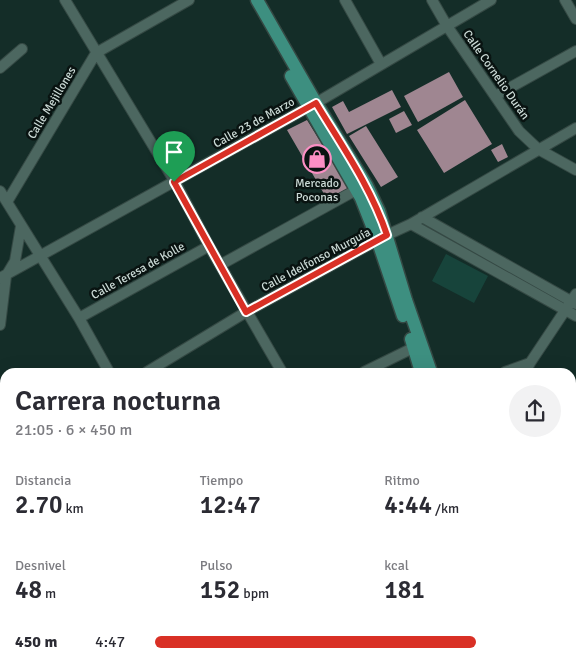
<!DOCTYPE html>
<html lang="es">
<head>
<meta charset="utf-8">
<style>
	body { margin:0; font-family:Signika,sans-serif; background:#f2f2f3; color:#2b2b33; height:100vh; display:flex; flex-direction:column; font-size:19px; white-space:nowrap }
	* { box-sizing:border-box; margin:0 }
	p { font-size:16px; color:#7c7c81 }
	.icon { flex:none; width:28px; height:28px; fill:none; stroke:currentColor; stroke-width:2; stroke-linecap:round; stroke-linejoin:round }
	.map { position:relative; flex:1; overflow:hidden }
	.details { position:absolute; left:0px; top:368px; width:576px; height:302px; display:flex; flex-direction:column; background:#fff; border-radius:15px 15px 0 0; box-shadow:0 5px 20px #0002 }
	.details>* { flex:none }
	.pin { position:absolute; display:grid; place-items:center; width:42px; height:42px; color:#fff; margin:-51px -21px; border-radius:50% 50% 50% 0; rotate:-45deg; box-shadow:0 0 5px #0007 }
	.pin .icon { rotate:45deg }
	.round { display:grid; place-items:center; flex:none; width:52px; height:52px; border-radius:26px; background:#f2f2f3 }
	.headline { display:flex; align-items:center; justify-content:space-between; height:85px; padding:0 15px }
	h1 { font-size:28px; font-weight:600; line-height:38px }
	.figures { display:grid; grid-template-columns:repeat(3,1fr); gap:8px; height:85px; padding:5px 15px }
	.figures div { display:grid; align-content:center }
	.figures b { font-size:25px; font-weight:600 }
	.figures small { font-size:14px; font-weight:400 }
	.figures p { font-size:14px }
	ul { padding:0 15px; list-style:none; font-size:16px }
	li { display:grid; grid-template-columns:80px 60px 1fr; align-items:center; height:38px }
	li i { height:12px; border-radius:6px; background:#d93025 }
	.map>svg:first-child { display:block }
	.park { fill:#17443b }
	.building { fill:#9f8691 }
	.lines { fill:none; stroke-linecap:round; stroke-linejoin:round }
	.minor-casing { stroke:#354944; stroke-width:12 }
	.major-casing { stroke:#354944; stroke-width:15 }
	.minor { stroke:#4c6760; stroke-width:10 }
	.major { stroke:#3d8f80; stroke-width:12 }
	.route-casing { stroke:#fff; stroke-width:10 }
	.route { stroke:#d93025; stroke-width:6 }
	.labels { text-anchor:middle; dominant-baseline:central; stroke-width:5; stroke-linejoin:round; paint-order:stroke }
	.street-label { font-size:12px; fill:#cbdad6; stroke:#091311 }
	.poi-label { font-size:12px; fill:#cbdad6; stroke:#091311 }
</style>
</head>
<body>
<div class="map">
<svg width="576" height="670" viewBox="0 0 576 670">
	<rect width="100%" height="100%" fill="#142d28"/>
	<path class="park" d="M446,254l42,22 -14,27 -42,-22z
		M522,665h39l7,5h-53z"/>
	<path class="building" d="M449,72l14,25 -45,25 -14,-26z
		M392,90l9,17 -54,27 -15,-27 11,-6 6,11z
		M465,100l27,44 -48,29 -27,-43z
		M404,111l8,14 -16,8 -7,-14z
		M307,120l42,68 -22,11 -40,-69z
		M366,126l32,51 -17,10 -32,-51z
		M502,144l6,13 -10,5 -7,-12z
		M191,665h13l2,5h-14z"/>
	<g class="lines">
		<defs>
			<path id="minor" d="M65,0l110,182 34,64 73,126
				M345,0l36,64
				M432,0l15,26 72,105 19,18 38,21
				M565,0l11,19
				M0,68l22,-19
				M495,96l81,-45
				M0,191l79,127 30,54
				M7,202l89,-149 93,-53
				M422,217l154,87
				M411,224l165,92
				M220,265l136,-75
				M0,278l316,-175 175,-103
				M79,318l130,-72
				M0,325l6,-49 9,-15 6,-35
				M147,372l99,-60 141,-77 24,-11 165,-96
				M364,372l55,-27
				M505,372l25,-9
				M525,372l5,-9 46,-69
				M571,434l5,3
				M0,461l5,-3
				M0,503l5,5
				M571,545l5,1
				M0,615l5,1
				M0,636l5,2
				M148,665l5,5
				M215,665l2,5
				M278,665l2,5
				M337,665l6,5
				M464,665l7,5
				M101,670l6,-5
				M383,670l4,-5"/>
			<path id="major" d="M257,0l59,103 51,83 12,25 27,89 25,72
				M291,76l70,122 15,38 27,80
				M411,339l10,33
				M571,634l5,-8
				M571,658l5,-7
				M498,670l4,-5"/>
		</defs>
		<use href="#minor" class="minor-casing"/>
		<use href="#major" class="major-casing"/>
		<use href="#minor" class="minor"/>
		<use href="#major" class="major"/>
	</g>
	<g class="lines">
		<defs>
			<path id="route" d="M316,103c26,43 55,84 71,132l-141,77 -72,-130z"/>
		</defs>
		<use href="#route" class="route-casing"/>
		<use href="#route" class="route"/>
	</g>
	<defs>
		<symbol id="shop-ring" viewBox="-11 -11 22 22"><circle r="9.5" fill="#091311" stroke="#fb8fc4" stroke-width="1.5"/><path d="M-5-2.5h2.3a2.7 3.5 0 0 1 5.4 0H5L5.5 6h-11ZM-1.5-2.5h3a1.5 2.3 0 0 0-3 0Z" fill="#fb8fc4"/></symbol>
	</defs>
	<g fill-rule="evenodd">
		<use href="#shop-ring" x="301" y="143" width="32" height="32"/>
	</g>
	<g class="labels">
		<g class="street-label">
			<text transform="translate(496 75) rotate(55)">Calle Cornelio Durán</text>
			<text transform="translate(52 103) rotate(-59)">Calle Mejillones</text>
			<text transform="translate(254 123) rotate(-29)">Calle 23 de Marzo</text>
			<text transform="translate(316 260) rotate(-28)">Calle Idelfonso Murguía</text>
			<text transform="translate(138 271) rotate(-29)">Calle Teresa de Kolle</text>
		</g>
		<g class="poi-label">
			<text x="317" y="183">Mercado<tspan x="317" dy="14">Poconas</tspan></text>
		</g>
	</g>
</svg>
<div class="pin" style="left:174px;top:182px;background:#1e9e55"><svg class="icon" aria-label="arrive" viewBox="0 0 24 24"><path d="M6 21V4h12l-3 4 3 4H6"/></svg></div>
<section class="details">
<div class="headline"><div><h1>Carrera nocturna</h1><p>21:05 · 6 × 450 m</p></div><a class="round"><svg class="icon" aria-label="share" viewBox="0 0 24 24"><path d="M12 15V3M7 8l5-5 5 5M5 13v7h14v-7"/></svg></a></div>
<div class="figures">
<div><p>Distancia</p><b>2.70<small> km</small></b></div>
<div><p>Tiempo</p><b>12:47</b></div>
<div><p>Ritmo</p><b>4:44<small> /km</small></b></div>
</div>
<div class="figures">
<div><p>Desnivel</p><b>48<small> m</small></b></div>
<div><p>Pulso</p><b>152<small> bpm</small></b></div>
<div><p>kcal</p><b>181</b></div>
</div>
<ul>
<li><b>450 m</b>4:47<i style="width:79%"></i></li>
</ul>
</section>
</div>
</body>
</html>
